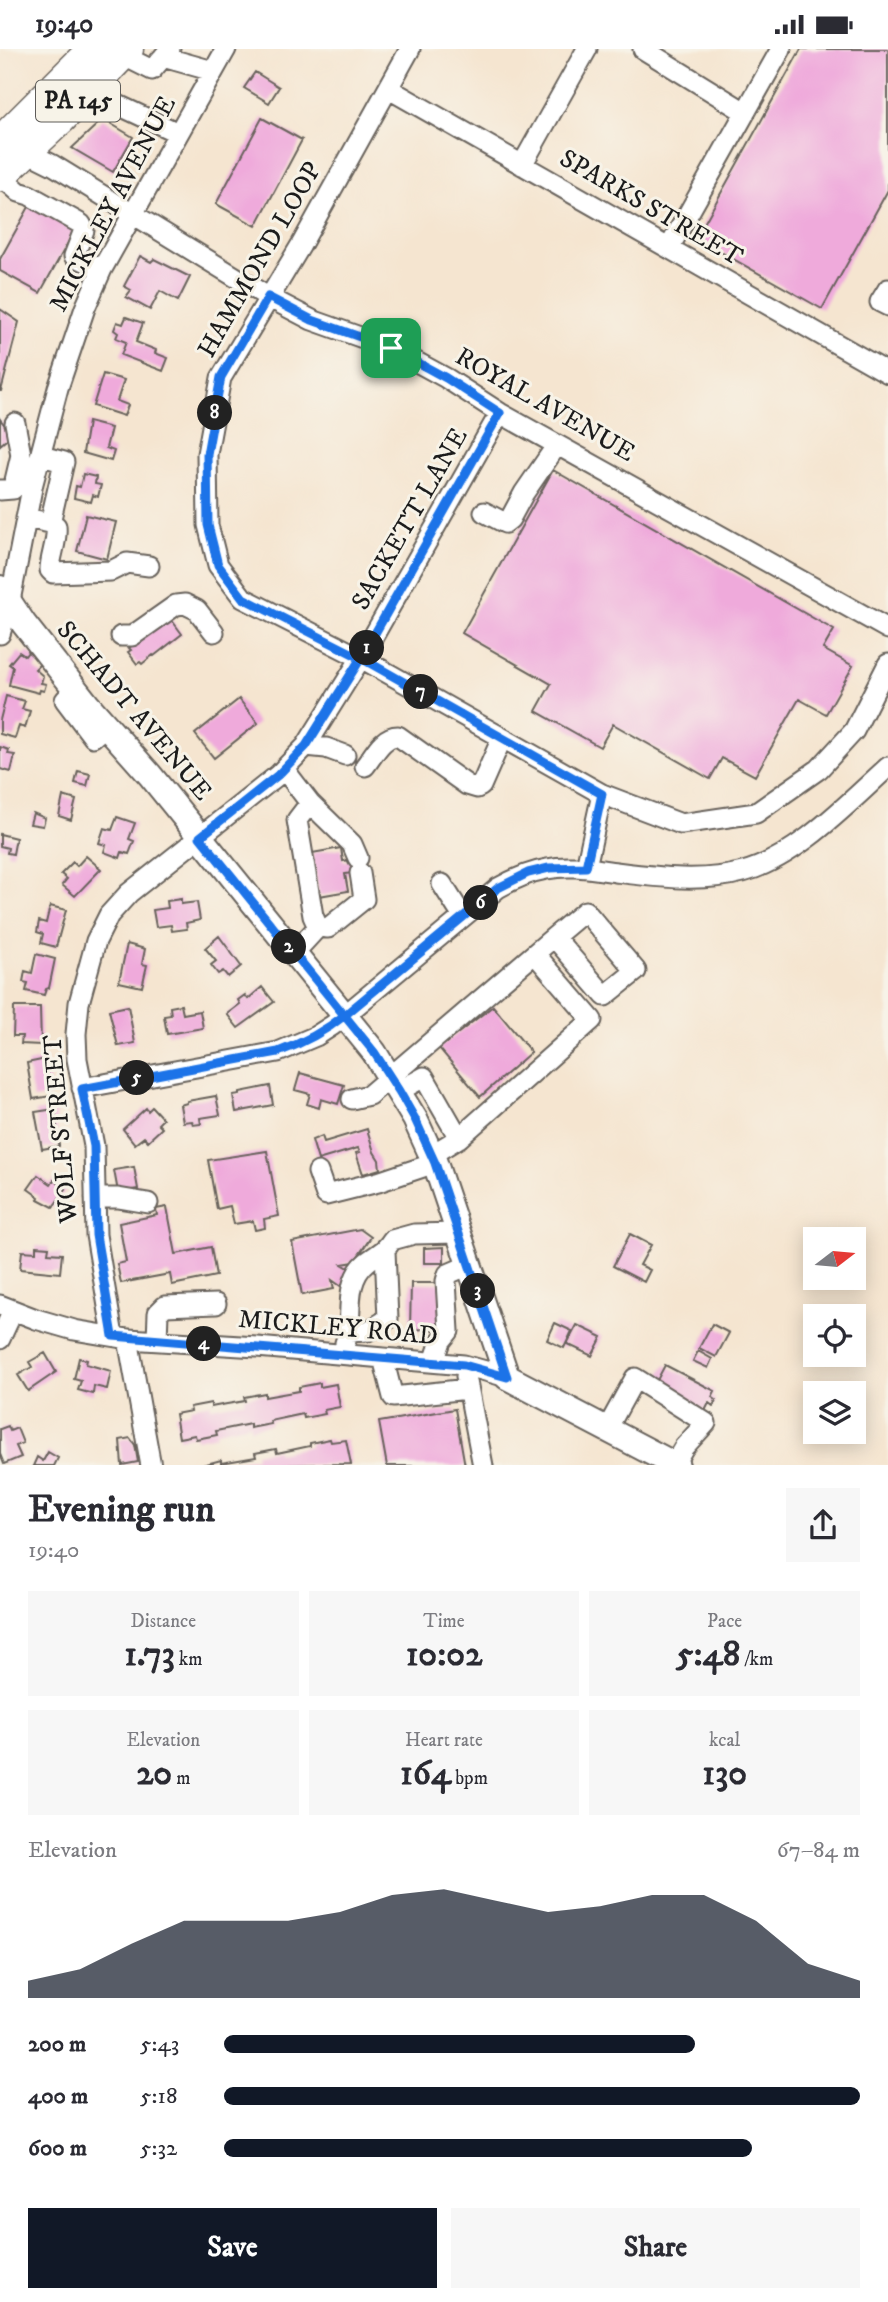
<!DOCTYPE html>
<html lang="en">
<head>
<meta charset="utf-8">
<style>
	body { margin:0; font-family:"IM FELL DW Pica",serif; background:#f7f7f7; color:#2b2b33; height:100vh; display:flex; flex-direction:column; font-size:26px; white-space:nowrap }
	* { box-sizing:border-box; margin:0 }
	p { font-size:23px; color:#7c7c81 }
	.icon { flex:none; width:38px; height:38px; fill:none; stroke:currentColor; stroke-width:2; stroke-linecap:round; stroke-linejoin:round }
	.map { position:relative; height:1416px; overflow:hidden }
	.sheet { display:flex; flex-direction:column; background:#fff; flex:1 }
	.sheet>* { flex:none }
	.needle { width:46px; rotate:74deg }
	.fabs { position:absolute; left:803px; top:1178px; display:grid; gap:14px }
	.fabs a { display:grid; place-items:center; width:63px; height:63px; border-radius:0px; background:#fff; box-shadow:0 4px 18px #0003; font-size:35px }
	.pin { position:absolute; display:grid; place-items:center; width:60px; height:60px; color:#fff; margin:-30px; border-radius:14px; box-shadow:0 4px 10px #0006 }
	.km { position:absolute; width:35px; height:35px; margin:-18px; border-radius:50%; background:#222; color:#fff; font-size:19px; line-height:35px; text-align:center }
	.round { display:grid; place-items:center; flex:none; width:74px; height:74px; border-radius:0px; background:#f7f7f7 }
	.head { display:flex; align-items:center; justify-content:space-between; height:119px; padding:0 28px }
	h1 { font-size:38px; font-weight:700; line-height:52px }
	.figures { display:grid; grid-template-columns:repeat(3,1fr); gap:10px; height:119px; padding:7px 28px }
	.figures div { display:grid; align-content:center; border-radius:0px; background:#f7f7f7; text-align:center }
	.figures b { font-size:35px; font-weight:700 }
	.figures small { font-size:19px; font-weight:400 }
	.figures p { font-size:19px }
	.chart { height:196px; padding:14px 28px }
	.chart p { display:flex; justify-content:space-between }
	.chart svg { width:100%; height:126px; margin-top:7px; fill:#111827; opacity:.7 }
	.action { display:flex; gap:14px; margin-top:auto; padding:14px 28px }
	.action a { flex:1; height:80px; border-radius:0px; background:#111827; color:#fff; font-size:28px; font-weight:700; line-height:80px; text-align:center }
	.action a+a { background:#f7f7f7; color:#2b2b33 }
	ul { padding:0 28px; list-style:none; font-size:23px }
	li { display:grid; grid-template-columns:112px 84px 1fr; align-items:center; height:52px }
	li i { height:18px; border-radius:9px; background:#111827 }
	.status { display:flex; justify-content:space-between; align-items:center; height:49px; padding:0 35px; background:#fff; direction:ltr }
	.status svg { height:19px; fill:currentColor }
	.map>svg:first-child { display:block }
	.building { fill:#efaadb }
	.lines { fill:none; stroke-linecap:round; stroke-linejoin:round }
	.minor-casing { stroke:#68625b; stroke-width:23 }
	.major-casing { stroke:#68625b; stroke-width:28 }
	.highway-casing { stroke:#68625b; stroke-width:33 }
	.minor { stroke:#fff; stroke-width:19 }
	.major { stroke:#fff; stroke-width:24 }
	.highway { stroke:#fff; stroke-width:30 }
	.route-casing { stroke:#fff; stroke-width:14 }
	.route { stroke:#1a73e8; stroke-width:9 }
	.labels { text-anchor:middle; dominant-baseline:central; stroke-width:6; stroke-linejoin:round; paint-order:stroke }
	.shield { fill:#f7f3e8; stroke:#5e5c59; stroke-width:2 }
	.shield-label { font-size:24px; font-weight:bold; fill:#1c1c1c }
	.street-label { font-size:26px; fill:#1c1c1c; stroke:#f7f3e8 }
</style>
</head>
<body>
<div class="status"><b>19:40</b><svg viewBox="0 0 49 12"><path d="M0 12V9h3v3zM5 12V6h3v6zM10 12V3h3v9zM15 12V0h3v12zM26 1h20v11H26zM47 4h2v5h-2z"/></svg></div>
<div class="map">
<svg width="888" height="1417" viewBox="0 0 888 1417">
	<rect width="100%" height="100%" fill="#f7f3e8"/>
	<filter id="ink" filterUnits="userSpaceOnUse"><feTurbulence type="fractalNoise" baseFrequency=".0143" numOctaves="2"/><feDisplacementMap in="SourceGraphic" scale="14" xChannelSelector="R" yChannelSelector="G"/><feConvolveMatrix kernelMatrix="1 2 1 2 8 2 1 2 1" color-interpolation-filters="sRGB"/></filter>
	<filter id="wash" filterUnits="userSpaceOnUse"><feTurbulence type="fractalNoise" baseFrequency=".00686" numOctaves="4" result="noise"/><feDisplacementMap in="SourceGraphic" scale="28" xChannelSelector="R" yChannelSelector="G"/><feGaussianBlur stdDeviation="1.57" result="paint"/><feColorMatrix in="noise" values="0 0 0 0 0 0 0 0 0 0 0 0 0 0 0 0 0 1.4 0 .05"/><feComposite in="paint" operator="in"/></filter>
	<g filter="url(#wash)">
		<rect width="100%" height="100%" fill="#f5e5d0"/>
		<g id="blocks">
			<path class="building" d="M801,0h87v141l-66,119 -126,-71z
				M255,23l24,15 -10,16 -25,-15z
				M262,69l40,22 -46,86 -40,-22z
				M103,70l30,18 -20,35 -41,-24z
				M30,156l45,25 -35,63 -40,-22v-12z
				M140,207l11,6 3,-3 36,18 -12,24 -18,-10 -10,19 -24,-13 5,-7 -7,-4z
				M0,260l19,13 -18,69h-1z
				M126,268l17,6 -7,19 20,8 -1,3 13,5 -5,13 -42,-16 5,-13 -10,-4 2,-5 -4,-3 3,-8 6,2z
				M103,325l21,6 -7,21 11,4 -4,11 -31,-10z
				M0,370l12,16 -12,10z
				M88,373l23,6 -5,20 8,3 -3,10 -28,-8z
				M553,421l281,160 -11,19 30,17 -27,48 -27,-15 -44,77 -33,-18 -12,21 -97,-55 -13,23 -64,-36 15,-27 -89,-51z
				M83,425l13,3 -1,7 6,1 -3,12 -5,-2 -2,7 -17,-4 2,-12 4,1z
				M86,466l30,7 -9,37 -30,-8z
				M168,566l14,19 -28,22 -1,-1 -11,9 -2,-2 -3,2 -9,-12 3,-2 -2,-2z
				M19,603l6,4 3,-4 13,11 -6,6 8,7 -2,7 5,1 -2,7 -4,-1 -1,3 -30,-8 4,-18 -4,-3z
				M6,647l19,5 -3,8 8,2 -5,17 -6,-2 -4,12 -15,-4v-14z
				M239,650l19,24 -44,35 -19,-24z
				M0,698l9,3 -1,4 7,1 -4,17 -11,-3z
				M78,722l12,3 -3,12 -12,-3z
				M63,747l13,4 -5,20 -12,-4z
				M33,764l12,5 -2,8 -13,-2z
				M117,768l18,6 -6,16 5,2 -5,13 -7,-2 -2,6 -16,-6 2,-7 -7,-2 5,-15 8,2z
				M0,785l16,4 -3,16 -6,-1 1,-5 -8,-2z
				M341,799l2,13 20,-3 2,13 -20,3 3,17 -29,5 -7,-43z
				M86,807l15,13 -26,27 -13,-11 5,-6 -6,-5 12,-12 4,4z
				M181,850v5l16,-2 3,18 -14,3 1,6 -15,2 -1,-6 -15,2 -3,-17 15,-2 -1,-7z
				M50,857l16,4 -10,37 -15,-4 2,-9 -6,-2 2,-11 7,2z
				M219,887l22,30 -13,11 -5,-6 -5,3 -7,-9 5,-4 -11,-13z
				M127,895l18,5 -3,15 5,1 -5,22 -23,-5z
				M36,905l19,5 -6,29 -3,1 -2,6 -18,-4 2,-8 -5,-1 2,-11 7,2z
				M262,938l12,15 -36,26 -11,-14 13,-10 -2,-4 7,-5 3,4z
				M181,956l2,9 17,-3 3,17 -36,6 -3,-18 7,-1 -1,-8z
				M128,957l7,37 -17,3 -9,-36z
				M493,957l38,46 -51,45 -41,-49z
				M14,958h26l1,38 -20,-1 1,-8h-9z
				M46,1010l5,37 -18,3 -6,-36z
				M300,1024l44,12 -6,19 -17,-5 -2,9 -12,-4 3,-10 -15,-4z
				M270,1037l3,19 -37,7 -3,-17 7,-1v-2z
				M216,1047l4,19 -20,3 1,6 -8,1 -1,-4 -9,1 -3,-17 7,-2v-2z
				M152,1058l11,12 -5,5 4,4 -14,13 -4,-4 -9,7 -12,-15 23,-21 2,3z
				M55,1060l4,37 -17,3 -7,-37z
				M367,1080l7,23 5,8 1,9 -17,5 -7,-21 4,-1 -2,-4 -40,12 -6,-20 10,-4 2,6z
				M267,1102l12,65 -15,3 1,9 -10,2 -2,-9 -19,3 -4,-18 -13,3 -9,-49z
				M134,1118l4,22 -20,3 -4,-22z
				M38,1126l13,9 3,-4 12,9 -13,18 -15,-8 1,-2 -11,-8z
				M167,1158l9,47 35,-7 5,29 -44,9 -2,-11 -49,9 -4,-19 9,-2 -7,-39 38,-8 -1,-6z
				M360,1180l11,8 -17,25 -12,2 10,6 -10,17 -10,-7 2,9 -32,6 -10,-53z
				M630,1185l21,11 -11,20 10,5 -6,12 -31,-16z
				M36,1197l13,1 -1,6 14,1 -2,19 -40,-4 2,-18 14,1z
				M444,1198v16h-20v-15z
				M411,1234h30v47l-31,-1z
				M555,1274l17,8 -8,17 -17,-8z
				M712,1275l17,9 -13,24 -17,-9z
				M577,1276l25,12 -10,19 -25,-12z
				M698,1302l14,8 -4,9 -15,-7z
				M45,1304l11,19 -28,19 -10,-16 14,-8 -3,-5z
				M79,1309l8,2 -1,4 25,7 -4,18 -13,-3 -1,8 -15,-4 3,-9 -7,-2z
				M665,1316l50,26 -3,6 4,3 -3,6 -4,-3 -4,8 -50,-27z
				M320,1334v4l16,-3 4,23 -16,3 1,4 -21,4 -1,-4 -33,7 1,3 -21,4v-4l-34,7 1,4 -21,4 -1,-4 -16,3 -4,-24 16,-3 -1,-4 21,-4v4l16,-3 18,-3 -1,-4 21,-4v4l34,-6v-4z
				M455,1360l10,57h-78l-8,-44z
				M8,1377l2,5 7,-3 6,15 -7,3 5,11 -17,7 -4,-10v-25z
				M130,1389l5,7 3,17 -16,3 -2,-25z
				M330,1390l1,3 15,-2 5,24 -152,2 22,-6v3l35,-6 -1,-4 21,-4 1,4 33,-7v-3z
				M48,1403l10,6 -4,8h-21l4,-9 6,4z"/>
		</g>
	</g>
	<g filter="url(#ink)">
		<use href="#blocks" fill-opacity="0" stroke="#68625b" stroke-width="2"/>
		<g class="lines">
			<defs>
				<path id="minor" d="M410,0l-109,196 -80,133 -14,76 1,71 10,40 25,33 118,60 241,136 79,30 75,-11 63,-44 35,-38 34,-67
					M643,0l102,63
					M122,6l30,15 18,-21
					M163,8l50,14
					M389,40l499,284
					M87,43l17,10 14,3 60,28
					M27,103l26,13 215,132 44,23 79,28 55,30 54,35 388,216
					M522,116l65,-116
					M1,127l18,16 10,3 52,29 3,6 -10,26 28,13
					M669,199l112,-199
					M888,240l-8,13 8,4
					M41,407l23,6 -14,61
					M0,441l13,-1 8,-34 -6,-32
					M484,463l21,11 5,-4 14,-26 33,-48
					M26,469l24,5 6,3c2,15 -6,30 -6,44l3,3 58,-2 16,-8 22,3
					M0,585l10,-33 23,-118 25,-95 27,-80 17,-39 124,-220
					M121,587h11l44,-31 9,-1 12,6 17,22
					M76,640l-11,11 28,37 13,-11
					M306,697l20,2 19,7
					M365,717c9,-11 17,-30 33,-30l69,49 10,3 4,-2 21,-48
					M284,720l26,34 42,41 6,14
					M310,754l-13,17 16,96 5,11
					M586,818l16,-73
					M442,835l21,33
					M294,904l24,-26 10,1 36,-29 -4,-26
					M82,1039l196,-36 38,-16 17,-11 165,-137c16,-9 31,-16 49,-19 23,-5 46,0 69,3 41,5 86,11 127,0 53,-14 104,-68 145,-105
					M399,1042l25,-14 35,61
					M352,1050l17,-4 185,-158 31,-26 51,60 -31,25 -51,-59
					M431,1106l28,-17 133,-118 -57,-66
					M318,1123l8,23 52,-13 57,-19
					M95,1149h23l30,5
					M0,1256l36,14 38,11 54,9 129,8 207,18 43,12
					M349,1283c2,-24 -3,-53 18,-70 10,-8 18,-10 25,-22l22,-6 44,-1
					M113,1287l-17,-101 -2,-89 -17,-87 -1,-25 3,-31 17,-62 13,-26 20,-22 149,-118 28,-29 55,-88 139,-245
					M0,1290l13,-28
					M128,1290l23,127
					M157,1291l1,-27 7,-7 51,-2
					M345,1294l4,-11 19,-1 20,-12 -3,-68
					M383,1309l10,39 75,-8
					M434,1313l7,-21 8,-10 -3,-50 2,-7 21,-9
					M466,1327l17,90
					M607,1380l28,-51 71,45 -22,24 -10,17"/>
				<path id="major" d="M0,539l24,36 63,80 63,71 224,277 41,67 20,44 72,214 170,89"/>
				<path id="highway" d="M0,93l93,-93
					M0,127l62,-58 66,-69"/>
			</defs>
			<use href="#minor" class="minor-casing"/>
			<use href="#major" class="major-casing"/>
			<use href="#highway" class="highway-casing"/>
			<use href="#minor" class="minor"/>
			<use href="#major" class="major"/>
			<use href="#highway" class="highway"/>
		</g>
	</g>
	<g class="lines" filter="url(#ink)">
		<defs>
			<path id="route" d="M391,299l55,30 54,35 -139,245 -55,88 -28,29 -78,62 174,215 25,39 16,28 20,44 72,214 -43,-12 -351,-29 -17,-101 -2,-89 -12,-57 196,-37c25,-9 46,-20 67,-37l153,-127 30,-15 21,-5 37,-1 16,-73 -241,-136 -118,-60 -25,-33 -10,-40 -1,-71 14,-77 47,-80 44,23 79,28"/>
		</defs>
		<use href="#route" class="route-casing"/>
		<use href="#route" class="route"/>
	</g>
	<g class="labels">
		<rect class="shield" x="36" y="31.5" width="84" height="41" rx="5"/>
		<g class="shield-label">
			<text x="78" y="52">PA 145</text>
		</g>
		<g class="street-label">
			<text transform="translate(113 155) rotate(-62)">MICKLEY AVENUE</text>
			<text transform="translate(651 159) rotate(30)">SPARKS STREET</text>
			<text transform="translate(260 211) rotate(-60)">HAMMOND LOOP</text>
			<text transform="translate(545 356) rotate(30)">ROYAL AVENUE</text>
			<text transform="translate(410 470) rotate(-60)">SACKETT LANE</text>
			<text transform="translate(134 662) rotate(50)">SCHADT AVENUE</text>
			<text transform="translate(61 1080) rotate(-95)">WOLF STREET</text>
			<text transform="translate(338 1279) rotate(5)">MICKLEY ROAD</text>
		</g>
	</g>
</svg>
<div class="fabs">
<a><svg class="needle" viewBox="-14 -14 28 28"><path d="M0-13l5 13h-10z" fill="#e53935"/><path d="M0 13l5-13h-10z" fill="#7c7c81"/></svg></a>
<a><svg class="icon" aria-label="locate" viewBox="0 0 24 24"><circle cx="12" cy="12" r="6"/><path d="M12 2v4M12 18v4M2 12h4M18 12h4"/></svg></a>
<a><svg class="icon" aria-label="layers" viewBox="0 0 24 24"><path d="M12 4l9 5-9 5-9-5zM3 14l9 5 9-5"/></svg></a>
</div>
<div class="pin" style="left:391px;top:299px;background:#1e9e55"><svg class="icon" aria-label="arrive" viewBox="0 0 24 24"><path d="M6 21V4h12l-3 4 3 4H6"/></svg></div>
<b class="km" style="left:367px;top:599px">1</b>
<b class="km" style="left:289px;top:898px">2</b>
<b class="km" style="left:478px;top:1242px">3</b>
<b class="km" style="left:204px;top:1295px">4</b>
<b class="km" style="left:137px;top:1029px">5</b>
<b class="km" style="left:481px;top:854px">6</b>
<b class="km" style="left:421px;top:643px">7</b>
<b class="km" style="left:215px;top:364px">8</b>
</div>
<section class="sheet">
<div class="head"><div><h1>Evening run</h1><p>19:40</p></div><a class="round"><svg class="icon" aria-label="share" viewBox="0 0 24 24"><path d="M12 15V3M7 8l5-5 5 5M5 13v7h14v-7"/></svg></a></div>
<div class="figures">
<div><p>Distance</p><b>1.73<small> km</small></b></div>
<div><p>Time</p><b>10:02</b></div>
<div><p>Pace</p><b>5:48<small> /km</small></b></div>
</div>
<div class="figures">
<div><p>Elevation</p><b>20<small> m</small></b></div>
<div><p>Heart rate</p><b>164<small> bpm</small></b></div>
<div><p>kcal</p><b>130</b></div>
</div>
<div class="chart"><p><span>Elevation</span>67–84 m</p>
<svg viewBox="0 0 160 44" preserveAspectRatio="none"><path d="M0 44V38L10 34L20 25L30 17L40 17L50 17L60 14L70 8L80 6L90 10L100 14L110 12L120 8L130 8L140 17L150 32L160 38V44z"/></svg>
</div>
<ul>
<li><b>200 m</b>5:43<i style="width:74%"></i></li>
<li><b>400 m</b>5:18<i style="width:100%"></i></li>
<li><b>600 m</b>5:32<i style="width:83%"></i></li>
</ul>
<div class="action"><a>Save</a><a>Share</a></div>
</section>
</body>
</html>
